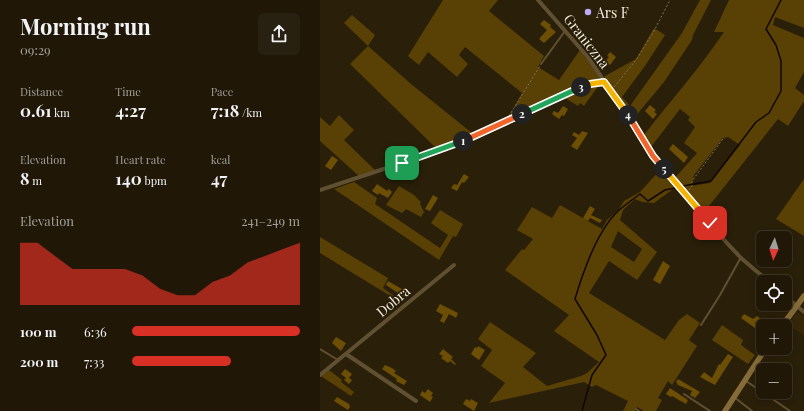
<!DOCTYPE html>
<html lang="en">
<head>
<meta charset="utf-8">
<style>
	body { margin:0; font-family:"Playfair Display",serif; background:#282011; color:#f1f3f6; height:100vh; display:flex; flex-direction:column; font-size:15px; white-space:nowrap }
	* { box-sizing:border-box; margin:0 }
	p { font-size:13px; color:#a29f9b }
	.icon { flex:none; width:22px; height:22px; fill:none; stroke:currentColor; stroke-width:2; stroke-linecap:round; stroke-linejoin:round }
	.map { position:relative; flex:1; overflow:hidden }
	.side { display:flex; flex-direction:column; background:#201707; width:320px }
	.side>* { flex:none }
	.needle { width:26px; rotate:184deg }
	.controls { position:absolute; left:436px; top:231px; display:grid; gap:8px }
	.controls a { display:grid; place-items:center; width:36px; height:36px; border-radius:6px; background:#201707; box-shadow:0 2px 6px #0003,0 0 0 1px #3d3628; font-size:20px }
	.pin { position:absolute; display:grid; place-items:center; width:34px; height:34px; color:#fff; margin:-17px; border-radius:8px; box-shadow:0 2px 6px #0006 }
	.km { position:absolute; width:20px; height:20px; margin:-10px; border-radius:50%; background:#222; color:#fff; font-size:11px; line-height:20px; text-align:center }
	.round { display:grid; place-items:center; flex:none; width:42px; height:42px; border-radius:6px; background:#282011 }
	.summary { display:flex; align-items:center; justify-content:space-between; height:68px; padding:0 20px }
	h1 { font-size:22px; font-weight:700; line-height:30px }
	.figures { display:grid; grid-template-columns:repeat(3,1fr); gap:6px; height:68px; padding:4px 20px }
	.figures div { display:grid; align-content:center }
	.figures b { font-size:17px; font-weight:700 }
	.figures small { font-size:11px; font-weight:400 }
	.figures p { font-size:11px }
	.chart { height:112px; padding:8px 20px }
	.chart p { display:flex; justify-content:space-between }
	.chart svg { width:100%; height:72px; margin-top:4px; fill:#d93025; opacity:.7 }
	ul { padding:0 20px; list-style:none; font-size:13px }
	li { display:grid; grid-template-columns:64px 48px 1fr; align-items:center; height:30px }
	li i { height:10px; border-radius:5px; background:#d93025 }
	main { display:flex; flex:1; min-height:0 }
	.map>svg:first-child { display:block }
	.built { fill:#352608 }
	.green { fill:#594005; fill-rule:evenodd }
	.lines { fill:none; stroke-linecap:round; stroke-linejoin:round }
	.stream { stroke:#120700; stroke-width:1.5 }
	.building { fill:#6c4f05 }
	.path { stroke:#7d7361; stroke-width:1; stroke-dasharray:2 2; stroke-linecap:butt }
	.service { stroke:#605032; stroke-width:2 }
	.minor { stroke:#605032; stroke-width:4 }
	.secondary { stroke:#846b38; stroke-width:5.5 }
	.split-1-casing { stroke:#fff; stroke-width:8 }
	.split-2-casing { stroke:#fff; stroke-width:8 }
	.split-3-casing { stroke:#fff; stroke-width:8 }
	.split-4-casing { stroke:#fff; stroke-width:8 }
	.split-5-casing { stroke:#fff; stroke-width:8 }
	.split-6-casing { stroke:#fff; stroke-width:8 }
	.split-1 { stroke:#22a559; stroke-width:5 }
	.split-2 { stroke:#f0652b; stroke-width:5 }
	.split-3 { stroke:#22a559; stroke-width:5 }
	.split-4 { stroke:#f5b400; stroke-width:5 }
	.split-5 { stroke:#f0652b; stroke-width:5 }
	.split-6 { stroke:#f5b400; stroke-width:5 }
	.poi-dot { fill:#baaaf7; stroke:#2a1f09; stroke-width:1.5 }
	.labels { text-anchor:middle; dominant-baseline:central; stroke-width:3.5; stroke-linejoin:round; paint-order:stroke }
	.poi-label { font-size:14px; fill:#f2ebdd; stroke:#2a1f09; text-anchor:start }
	.street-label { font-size:14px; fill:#f2ebdd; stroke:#2a1f09 }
</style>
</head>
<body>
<main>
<section class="side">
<div class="summary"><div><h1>Morning run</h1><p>09:29</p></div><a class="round"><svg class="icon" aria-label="share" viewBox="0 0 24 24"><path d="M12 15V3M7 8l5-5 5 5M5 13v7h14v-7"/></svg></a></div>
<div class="figures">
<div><p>Distance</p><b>0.61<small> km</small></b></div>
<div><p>Time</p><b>4:27</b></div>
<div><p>Pace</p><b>7:18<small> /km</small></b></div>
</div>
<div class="figures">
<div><p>Elevation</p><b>8<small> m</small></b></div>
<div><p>Heart rate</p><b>140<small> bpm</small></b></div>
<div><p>kcal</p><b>47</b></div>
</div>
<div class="chart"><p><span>Elevation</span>241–249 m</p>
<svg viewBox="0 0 160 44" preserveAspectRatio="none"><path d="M0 44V6L10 6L20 14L30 22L40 22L50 22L60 22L70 26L80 34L90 38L100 38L110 30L120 26L130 18L140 14L150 10L160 6V44z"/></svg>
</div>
<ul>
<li><b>100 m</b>6:36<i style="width:100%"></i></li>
<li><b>200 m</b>7:33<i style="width:59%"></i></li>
</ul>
</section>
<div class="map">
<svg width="484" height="411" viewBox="0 0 484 411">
	<rect width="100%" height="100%" fill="#2a1f09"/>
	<path class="built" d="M477,312l7,4v19l-16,-10z"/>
	<path class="green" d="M123,0h55l-9,11 55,45 -6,11 21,13 21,-30 19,26v3l-13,3 -78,36 14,-25 -57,-46 -6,8 9,9 -11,13 -29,-25 -9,13 -11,-9z
		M380,0h11l-18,35 -1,5 -28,42 -30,36 -29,-37v-5l31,-17 18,-31 11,7 -20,31 -23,31 8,9 52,-73z
		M409,0h75v28l-29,-11 -2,8 31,13v34l-9,16 9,7v6l-16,25 -10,-7 -73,92 6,6 -3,1 -34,-39 23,-26 -13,-10 11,-16 -7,-7 2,-3 -10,-8 -29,38 -7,-12c27,-35 56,-67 80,-103h-10zM408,137l12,8 -30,38 -19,3 3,-11 29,-37z
		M32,15l23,20 -7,11 43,38 61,49 -36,15 -86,-84 18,-18 -24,-23z
		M279,85l-15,21 -4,-3 -2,3 -13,-8 25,-12z
		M19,115l15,15 -10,10 32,31 -17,5 -39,-35v-24l10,9z
		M341,169l5,6 -1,2 3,1 8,9 -22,16 -12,-1 -7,-3 -12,11 -3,10 37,32 -20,28 -28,-19 -20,32 76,47 14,-20 8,-6 13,9 -11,17 8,6 -25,39 -4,-4 -10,17 4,2 -6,11h-12l-7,-4 -2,4h-12l5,-10 -32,-16 -4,2 -8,-5 -95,21 16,-20 -24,-17 11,-16 -14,-11 12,-17 46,31 -13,14 24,19 34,-10 6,-3 12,-11 -45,-31 15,-16 -64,-45 17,-21 2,1 9,-11 -16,-9 15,-23 20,11 8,-13 42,24 5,-9 12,-11 5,-8 16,-9zM298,231l24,18 -8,13 -23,-15z
		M484,179v57l-28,-17z
		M34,182l23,16 -2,6 65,44 8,-13 -17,-12 9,-13 23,14 -7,13 -3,-1 -14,24 -105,-71z
		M79,186l15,9 7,7 -1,2 4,8 -3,5 -15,-8 -4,4 -16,-8z
		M0,237l68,41 -5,10 10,7 -1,2 -72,-44z
		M402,325l21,15 -2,5 14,10 -7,9 -36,-24z
		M9,370l13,10 -1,2 13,10 -3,4 -30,-20z"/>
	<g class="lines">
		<path class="stream" d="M363,186l28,-5 45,-59 13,-9 12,-22v-30l-5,-16 -10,-16 15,-29
			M262,411l10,-36 14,-20 -9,-20 -22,-36c8,-27 22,-68 43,-88 7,-6 15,-12 22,-17l8,7 17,-11 10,-2"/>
	</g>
	<path class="building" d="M224,20l7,5 -1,2 6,5 -12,11 -5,-4 8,-9 -7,-6z
		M290,52l6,5 -6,8 -1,-1 -7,7 -3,-3 10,-11 -2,-1z
		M330,105l6,5 -2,2 3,2 -4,5 -8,-8z
		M243,106l5,3 -4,7 -2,-1 -3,4 -7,-5 2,-3 4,2z
		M262,131l6,2 -11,17 -6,-4 6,-8 -5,-3 2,-3 5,3z
		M353,144l15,13 -4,6 -15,-14z
		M12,156l6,4 -7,10 -6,-4z
		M144,174l5,3 -5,6 -2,-1 -5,9 -6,-3 3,-4 3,1z
		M57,184l10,7 2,-2 3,3 -4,6 -9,-5 -1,2 -6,-4z
		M113,195l5,3 -8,13 -5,-2z
		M270,206l5,3 -4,6 11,5 -2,3 -10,-5 -2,3 -5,-3z
		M343,261l7,5 -10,18 -7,-4z
		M68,281l19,11 -3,5 -18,-12z
		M120,304l18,9 -2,5 -7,-4 -5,9 -4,-2 3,-6 -7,-4z
		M424,314l9,5 4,-3 5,4 -7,8 -14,-10z
		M16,337l10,6 -5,8 -9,-8z
		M158,346l7,4 -6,10 -8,-6 4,-7 2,1z
		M123,349l10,8 -2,2 5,5 -1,1 -5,-4 -2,2 -7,-5 2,-2 -4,-2z
		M408,354l5,3 -2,3 -16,25 -15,-8 4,-5 8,6 7,-14 1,1z
		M65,365l7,3 4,3 -2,2 13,8 -3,4 -8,-4 1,-2 -15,-10z
		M25,369l7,5 -3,4 3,2 -3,4 -5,-4 2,-2 -5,-4z
		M358,379l22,13 -5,6 -5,-3 2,-4 -14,-6 -2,-3z
		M350,388l18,12 -2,4 -14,-8 -1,1 -5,-3z
		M108,389l5,4 -2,3 2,1 -3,5 -10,-7 2,-4 3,2z
		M17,397l12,7 1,3 -2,3 -14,-9z
		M146,399l4,2 1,-2 7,4 -4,8 -11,-7z"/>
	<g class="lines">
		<path class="path" d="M294,87l22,-27 18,-29 16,-31
			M189,116l31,-50
			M369,190l3,-4v-5l30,-41 3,-2"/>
		<path class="service" d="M221,64l24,-33
			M381,325l19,-30 20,-36
			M0,349l18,11
			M426,381l44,30
			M364,394l26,17
			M414,397l18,14
			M316,409l3,2"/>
		<path class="minor" d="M218,0l49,56 44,64 22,36 73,86 15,16 28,24
			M0,190l100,-33 59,-22 111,-51 14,-2
			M465,296l19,16
			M26,354l70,47
			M0,375l134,-110"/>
		<path class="secondary" d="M462,326l22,-30
			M405,411l41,-63"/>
	</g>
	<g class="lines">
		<defs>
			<path id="split-1" d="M82,163l61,-22"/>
			<path id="split-2" d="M143,141l59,-27"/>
			<path id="split-3" d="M202,114l59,-27"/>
			<path id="split-4" d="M261,87l9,-3 14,-2 24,33"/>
			<path id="split-5" d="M308,115l25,41 11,13"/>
			<path id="split-6" d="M344,169l46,54"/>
		</defs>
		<use href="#split-1" class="split-1-casing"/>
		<use href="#split-2" class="split-2-casing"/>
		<use href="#split-3" class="split-3-casing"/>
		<use href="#split-4" class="split-4-casing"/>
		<use href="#split-5" class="split-5-casing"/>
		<use href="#split-6" class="split-6-casing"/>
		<use href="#split-1" class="split-1"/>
		<use href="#split-2" class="split-2"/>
		<use href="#split-3" class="split-3"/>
		<use href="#split-4" class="split-4"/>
		<use href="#split-5" class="split-5"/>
		<use href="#split-6" class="split-6"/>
	</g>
	<circle class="poi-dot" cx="268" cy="12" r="4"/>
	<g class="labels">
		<g class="poi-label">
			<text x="276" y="12">Ars F</text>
		</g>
		<g class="street-label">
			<text transform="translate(267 41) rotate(52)">Graniczna</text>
			<text transform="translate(73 301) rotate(-40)">Dobra</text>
		</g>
	</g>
</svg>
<div class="controls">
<a><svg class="needle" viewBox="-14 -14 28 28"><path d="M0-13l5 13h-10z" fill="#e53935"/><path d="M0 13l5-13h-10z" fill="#a29f9b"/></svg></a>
<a><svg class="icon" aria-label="locate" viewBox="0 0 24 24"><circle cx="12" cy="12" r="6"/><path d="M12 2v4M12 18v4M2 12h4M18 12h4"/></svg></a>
<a>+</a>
<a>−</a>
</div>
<div class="pin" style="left:82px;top:163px;background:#1e9e55"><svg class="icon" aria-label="arrive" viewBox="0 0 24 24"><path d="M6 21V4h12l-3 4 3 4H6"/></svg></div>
<div class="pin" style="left:390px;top:223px;background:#d93025"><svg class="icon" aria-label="check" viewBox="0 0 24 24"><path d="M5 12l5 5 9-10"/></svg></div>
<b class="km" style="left:143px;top:141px">1</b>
<b class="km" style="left:202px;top:114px">2</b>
<b class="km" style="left:261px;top:87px">3</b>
<b class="km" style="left:308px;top:115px">4</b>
<b class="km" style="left:344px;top:169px">5</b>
</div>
</main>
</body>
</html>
